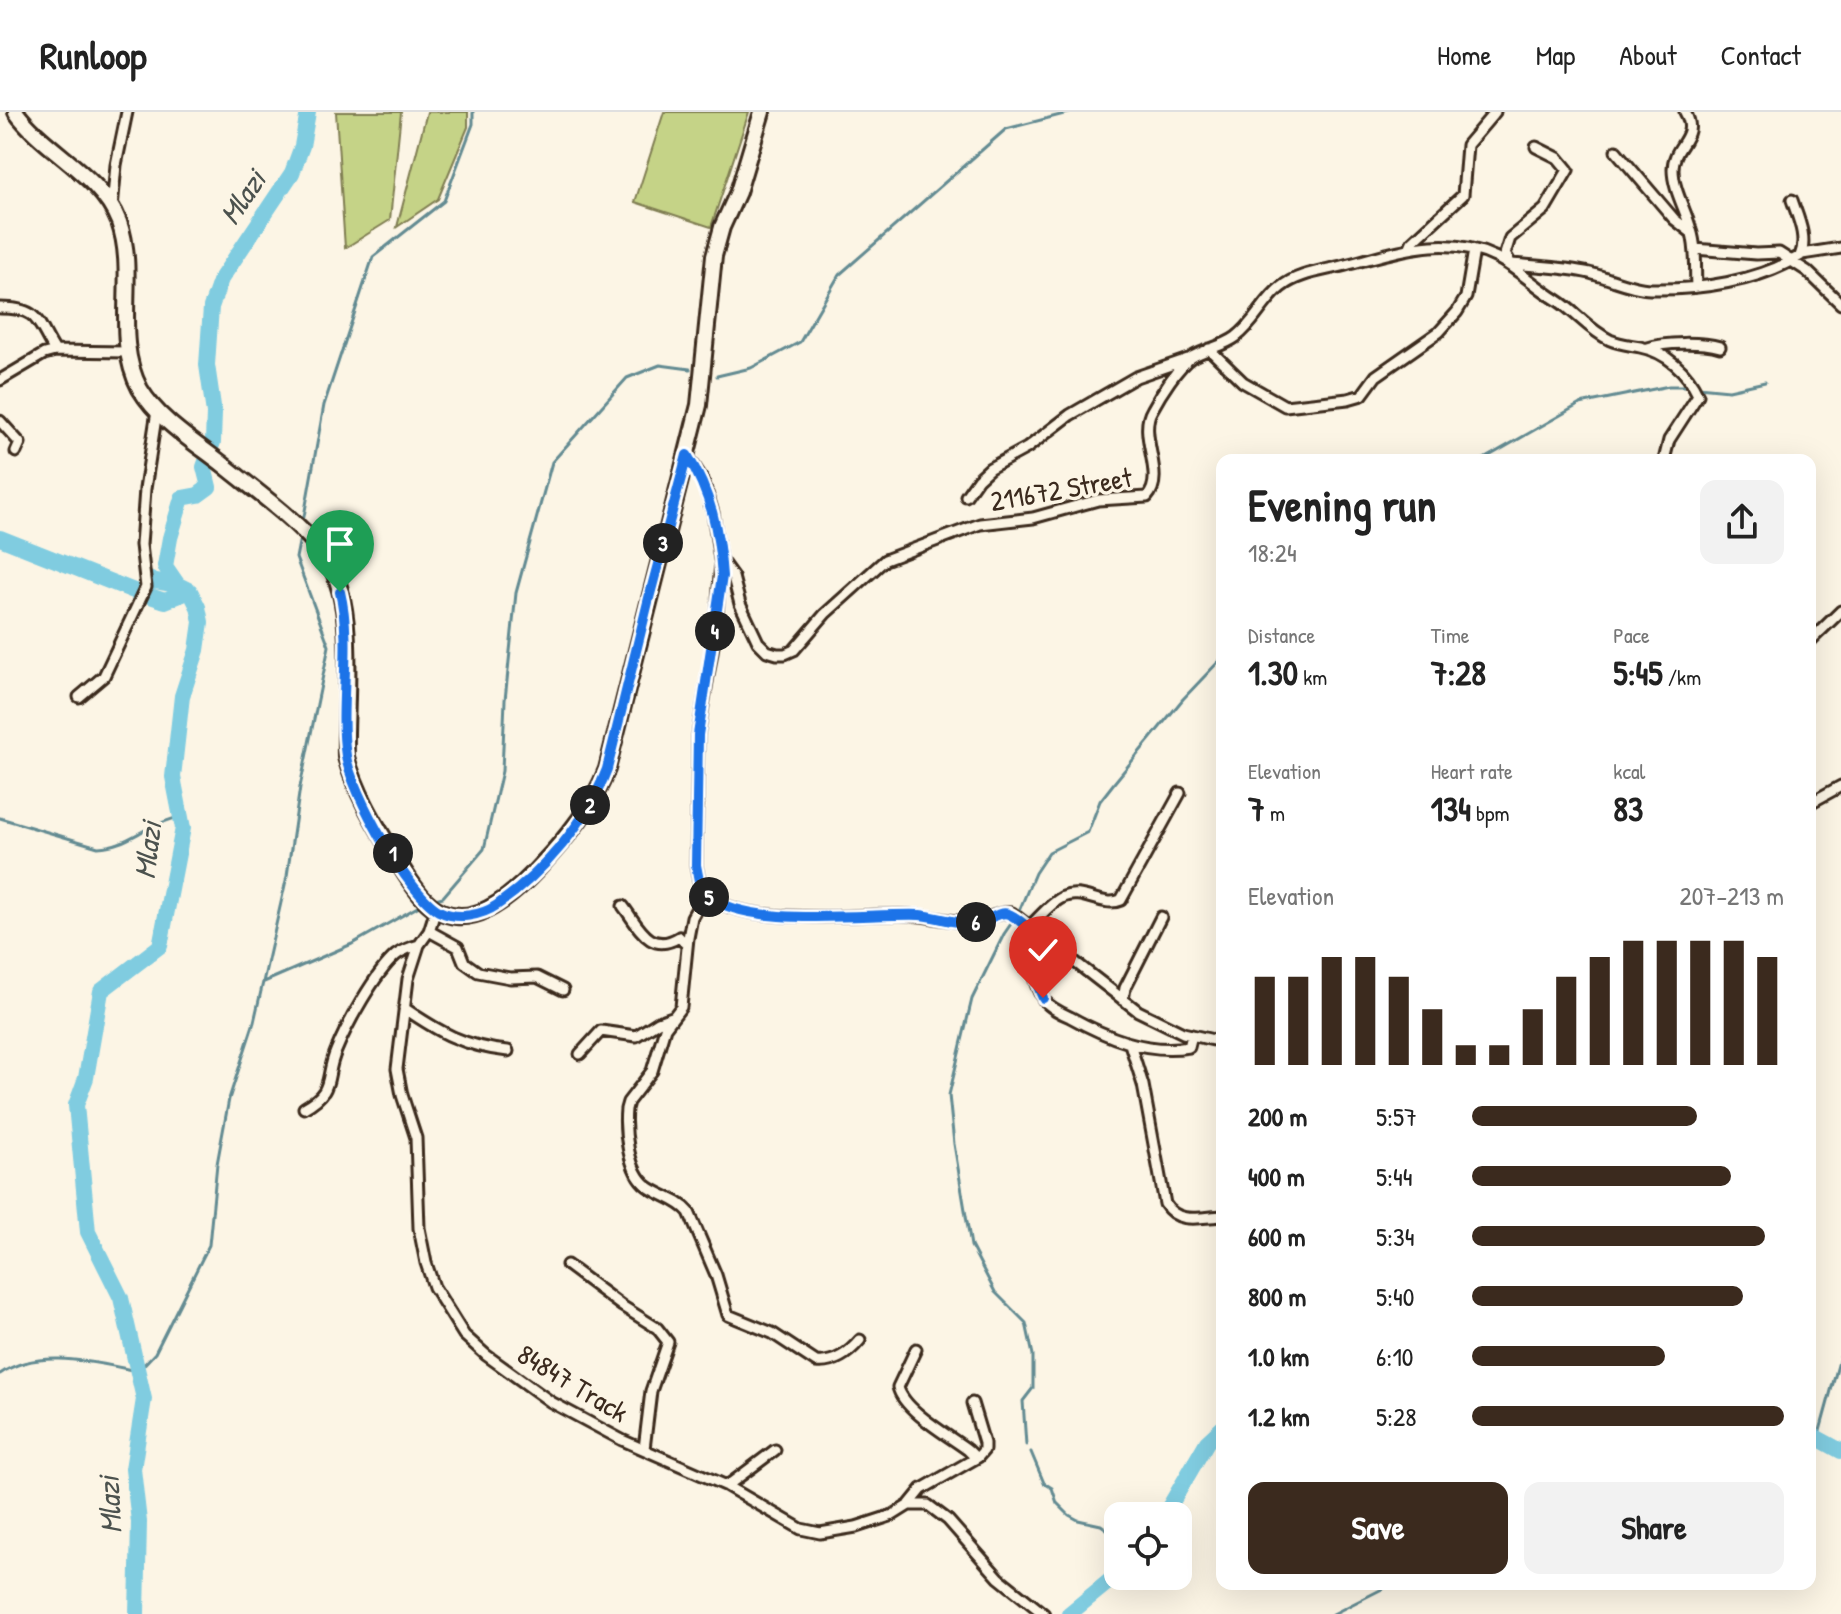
<!DOCTYPE html>
<html lang="en">
<head>
<meta charset="utf-8">
<style>
	body { margin:0; font-family:"Patrick Hand",sans-serif; background:#f2f2f2; color:#222; height:100vh; display:flex; flex-direction:column; font-size:30px; white-space:nowrap }
	* { box-sizing:border-box; margin:0 }
	p { font-size:26px; color:#767676 }
	.icon { flex:none; width:44px; height:44px; fill:none; stroke:currentColor; stroke-width:2; stroke-linecap:round; stroke-linejoin:round }
	.map { position:relative; flex:1; overflow:hidden }
	.side { position:absolute; left:1216px; top:342px; width:600px; height:1136px; display:flex; flex-direction:column; background:#fff; border-radius:16px; box-shadow:0 8px 32px #0002 }
	.side>* { flex:none }
	.fabs { position:absolute; left:1104px; top:1390px; display:grid; gap:16px }
	.fabs a { display:grid; place-items:center; width:88px; height:88px; border-radius:16px; background:#fff; box-shadow:0 8px 32px #0002; font-size:40px }
	.pin { position:absolute; display:grid; place-items:center; width:68px; height:68px; color:#fff; margin:-82px -34px; border-radius:50% 50% 50% 0; rotate:-45deg; box-shadow:0 0 8px #0007 }
	.pin .icon { rotate:45deg }
	.km { position:absolute; width:40px; height:40px; margin:-20px; border-radius:50%; background:#222; color:#fff; font-size:22px; line-height:40px; text-align:center }
	.round { display:grid; place-items:center; flex:none; width:84px; height:84px; border-radius:16px; background:#f2f2f2 }
	.overview { display:flex; align-items:center; justify-content:space-between; height:136px; padding:0 32px }
	h1 { font-size:44px; font-weight:800; line-height:60px }
	.figures { display:grid; grid-template-columns:repeat(3,1fr); gap:12px; height:136px; padding:8px 32px }
	.figures div { display:grid; align-content:center }
	.figures b { font-size:34px; font-weight:800 }
	.figures small { font-size:22px; font-weight:400 }
	.figures p { font-size:22px }
	.chart { height:224px; padding:16px 32px }
	.chart p { display:flex; justify-content:space-between }
	.chart svg { width:100%; height:144px; margin-top:8px; stroke:#3b2a1e; stroke-width:6 }
	.cta { display:flex; gap:16px; margin-top:auto; padding:16px 32px }
	.cta a { flex:1; height:92px; border-radius:16px; background:#3b2a1e; color:#fff; font-size:32px; font-weight:800; line-height:92px; text-align:center }
	.cta a+a { background:#f2f2f2; color:#222 }
	ul { padding:0 32px; list-style:none; font-size:26px }
	li { display:grid; grid-template-columns:128px 96px 1fr; align-items:center; height:60px }
	li i { height:20px; border-radius:10px; background:#3b2a1e }
	header { display:flex; align-items:center; gap:48px; box-sizing:border-box; height:112px; padding:0 40px; background:#fff; border-bottom:2px solid #e0e0e0 }
	header strong { font-size:38px }
	nav { display:flex; gap:44px; margin-inline-start:auto; font-size:28px }
	.map>svg:first-child { display:block }
	.green { fill:#c5d387; stroke:#807e52; stroke-width:2 }
	.lines { fill:none; stroke-linecap:round; stroke-linejoin:round }
	.stream { stroke:#648b92; stroke-width:3 }
	.river { stroke:#80cce0; stroke-width:16 }
	.street-casing { stroke:#3b2a1e; stroke-width:15 }
	.secondary-casing { stroke:#3b2a1e; stroke-width:20 }
	.street { stroke:#fcf5e5; stroke-width:9 }
	.secondary { stroke:#fcf5e5; stroke-width:14 }
	.route-casing { stroke:#fff; stroke-width:16 }
	.route { stroke:#1a73e8; stroke-width:10 }
	.labels { text-anchor:middle; dominant-baseline:central; stroke-width:7; stroke-linejoin:round; paint-order:stroke }
	.street-label { font-size:28px; fill:#3b2a1e; stroke:#fcf5e5 }
	.water-label { font-size:30px; font-style:italic; fill:#4c524e; stroke:#fcf5e5 }
</style>
</head>
<body>
<header>
<strong>Runloop</strong>
<nav><a>Home</a><a>Map</a><a>About</a><a>Contact</a></nav>
</header>
<div class="map">
<svg width="1841" height="1502" viewBox="0 0 1841 1502">
	<rect width="100%" height="100%" fill="#fcf5e5"/>
	<filter id="ink" filterUnits="userSpaceOnUse"><feTurbulence type="fractalNoise" baseFrequency=".0125" numOctaves="2"/><feDisplacementMap in="SourceGraphic" scale="16" xChannelSelector="R" yChannelSelector="G"/><feConvolveMatrix kernelMatrix="1 2 1 2 8 2 1 2 1" color-interpolation-filters="sRGB"/></filter>
	<g filter="url(#ink)">
		<path class="green" d="M336,0h65l-11,108 -45,28z
			M427,0h41v15l-30,72 -41,28z
			M664,0h85l-38,115 -76,-25z"/>
		<g class="lines">
			<path class="stream" d="M717,264l34,-8 49,-26 39,-67 167,-146 66,-17
				M1698,275l31,3 36,-8
				M1482,348l98,-56 89,-18h21
				M303,410l21,-117 49,-148 71,-56 29,-77v-12
				M0,706l98,29c20,-1 30,-8 47,-17 11,-6 24,-10 36,-14
				M435,787l8,-2 41,-48 18,-78 3,-71 11,-107 36,-131 75,-84 33,-13 30,4
				M1019,799l16,-38 14,-21 39,-20 12,-31 14,-18 69,-84 39,-41
				M1015,806l-11,16 -32,65 -23,96 5,49 17,102 24,46 31,31 7,32v33l-10,13 3,44
				M264,870l88,-38 69,-39
				M0,1262c38,-27 96,-11 138,-3l17,-18 54,-108 8,-81 12,-65 25,-77 33,-146 13,-89 29,-141 -33,-88 4,-20
				M1818,1326l23,-84
				M1031,1340l13,31 8,5 5,15 12,12 9,5 23,5 17,12
				M1333,1502l59,-30"/>
			<path class="river" d="M0,426l139,55
				M150,468l28,5
				M147,483l18,6 25,-10
				M1810,1322l31,17
				M1164,1404l43,-74 15,-14
				M137,1502l2,-92 -6,-53 11,-70 -23,-101 -33,-66 -12,-127 10,-27 15,-87 59,-45 23,-118 -10,-51 9,-81 15,-46 4,-28 -3,-15 -8,-16 -12,-6 -13,-19 5,-28 12,-40 16,-3 11,-8 -5,-20 9,-25 1,-29 -7,-48 4,-58 10,-28 71,-106 10,-27 6,-34
				M1069,1502l49,-40"/>
			<defs>
				<path id="street" d="M1685,0c15,26 -12,32 -12,57 0,21 13,41 18,61 6,18 4,38 5,57
					M1616,39l58,68 18,14
					M112,96l4,-43 11,-53
					M1409,137l3,-7 51,-47 4,-50 28,-33
					M1695,137l61,5 23,-1 28,18 34,33
					M1802,142l39,-6
					M1511,152l-6,-10 5,-16 35,-29 23,-39 -10,-12 -22,-11
					M1510,154l1,-2c24,2 50,3 74,8 21,4 43,16 65,17 50,1 106,-7 150,-33 8,-18 -2,-38 -8,-56
					M0,196c40,0 36,13 55,43
					M1648,236c16,-6 55,-6 72,-1
					M1209,237l34,33 42,24 63,-7 14,-4 14,-19 63,-44 18,-20 9,-15 8,-47
					M0,268l44,-26 11,-3 73,1
					M0,309l20,22 -4,9
					M687,343l16,25 10,33 7,46 13,18 7,27 18,38 9,9 10,3h8l9,-4 31,-36 60,-54 95,-36 53,-6 65,-18 49,-3c20,-21 -10,-62 5,-87 8,-15 26,-44 40,-53 14,-8 32,-11 44,-20 19,-14 27,-36 45,-50 19,-15 45,-16 68,-23 50,-13 98,-31 148,-6 21,11 39,29 60,42 19,12 32,30 53,40 9,4 20,5 30,7 26,5 47,24 58,48l-29,45 -5,20
					M966,384l12,-17 12,-11 37,-20 43,-33 66,-38 52,-18
					M721,450l-5,66 -18,107 -2,130 4,21 9,12v-2c40,32 149,17 200,19 21,1 41,7 61,7 15,0 27,-11 42,-9l126,98 45,22 39,9
					M1810,529l31,-30
					M79,585l25,-21 42,-89 -5,-42 4,-56 12,-78
					M1180,681l-59,107c-19,8 -39,-12 -58,-3 -13,6 -24,21 -35,31 2,24 2,51 16,72 6,8 17,13 26,17 36,20 76,37 119,30l3,-12
					M1810,691l31,-17
					M709,786l-8,3 -9,16 -4,21 -7,69 -16,21 -13,43 -24,31 -2,7c-2,21 2,63 21,77 13,10 31,13 42,26l27,63 12,40 44,18 44,29c18,2 33,-9 44,-22
					M623,794c16,21 27,49 56,31l8,8
					M436,797l-7,22 -10,14 -11,34 -11,90 5,26 14,43 3,90 7,35 8,24 30,48 22,20 65,47 71,38 105,46 74,43 19,4 36,-6 37,-12 16,-10h19l20,15 51,58 45,36
					M429,819l29,16 6,15 14,10 32,6 27,-1 26,13
					M1123,888l2,-12 36,-71
					M404,896c35,24 61,39 104,43
					M1130,932l13,41 22,119c13,21 36,13 57,12
					M580,942l21,-23 35,5 22,-14 14,-5
					M304,996c32,-18 20,-29 32,-57 11,-27 39,-78 60,-96 7,-5 15,-8 23,-10
					M567,1153l55,41 35,22 11,14 -17,49 -7,58
					M916,1237l-18,38c5,23 50,48 70,63l5,5v4
					M727,1374l48,-36
					M909,1393l13,-16 56,-32 6,-7v-7l-12,-40"/>
				<path id="secondary" d="M16,0c28,39 85,63 103,110 19,53 -7,115 21,167 19,32 56,54 85,77 32,26 69,52 96,84 39,48 23,148 25,207 10,35 26,62 45,93 10,17 20,35 34,50 40,41 89,-5 117,-36 27,-29 51,-58 65,-95l92,-364 15,-149 8,-29 16,-35 24,-80"/>
			</defs>
			<use href="#street" class="street-casing"/>
			<use href="#secondary" class="secondary-casing"/>
			<use href="#street" class="street"/>
			<use href="#secondary" class="secondary"/>
		</g>
	</g>
	<g class="lines" filter="url(#ink)">
		<defs>
			<path id="route" d="M340,480c13,54 -2,110 6,164 5,36 62,138 93,155 18,9 42,5 58,-6 46,-32 90,-83 110,-136l42,-171 38,-143c24,38 32,77 35,121l-24,159 -2,130 4,21 9,12v-2c40,33 158,17 211,19 16,1 38,10 54,8 31,-6 25,-21 54,5l6,48 9,22"/>
		</defs>
		<use href="#route" class="route-casing"/>
		<use href="#route" class="route"/>
	</g>
	<g class="labels">
		<g class="street-label">
			<text transform="translate(1061 377) rotate(-10)">211672 Street</text>
			<text transform="translate(573 1271) rotate(31)">84847 Track</text>
		</g>
		<g class="water-label">
			<text transform="translate(242 85) rotate(-56)">Mlazi</text>
			<text transform="translate(147 738) rotate(-83)">Mlazi</text>
			<text transform="translate(109 1393) rotate(-93)">Mlazi</text>
		</g>
	</g>
</svg>
<div class="fabs">
<a><svg class="icon" aria-label="locate" viewBox="0 0 24 24"><circle cx="12" cy="12" r="6"/><path d="M12 2v4M12 18v4M2 12h4M18 12h4"/></svg></a>
</div>
<div class="pin" style="left:340px;top:480px;background:#1e9e55"><svg class="icon" aria-label="arrive" viewBox="0 0 24 24"><path d="M6 21V4h12l-3 4 3 4H6"/></svg></div>
<div class="pin" style="left:1043px;top:886px;background:#d93025"><svg class="icon" aria-label="check" viewBox="0 0 24 24"><path d="M5 12l5 5 9-10"/></svg></div>
<b class="km" style="left:393px;top:741px">1</b>
<b class="km" style="left:590px;top:693px">2</b>
<b class="km" style="left:663px;top:431px">3</b>
<b class="km" style="left:715px;top:519px">4</b>
<b class="km" style="left:709px;top:785px">5</b>
<b class="km" style="left:976px;top:810px">6</b>
<section class="side">
<div class="overview"><div><h1>Evening run</h1><p>18:24</p></div><a class="round"><svg class="icon" aria-label="share" viewBox="0 0 24 24"><path d="M12 15V3M7 8l5-5 5 5M5 13v7h14v-7"/></svg></a></div>
<div class="figures">
<div><p>Distance</p><b>1.30<small> km</small></b></div>
<div><p>Time</p><b>7:28</b></div>
<div><p>Pace</p><b>5:45<small> /km</small></b></div>
</div>
<div class="figures">
<div><p>Elevation</p><b>7<small> m</small></b></div>
<div><p>Heart rate</p><b>134<small> bpm</small></b></div>
<div><p>kcal</p><b>83</b></div>
</div>
<div class="chart"><p><span>Elevation</span>207–213 m</p>
<svg viewBox="0 0 160 44" preserveAspectRatio="none"><path d="M5 44V17M15 44V17M25 44V11M35 44V11M45 44V17M55 44V27M65 44V38M75 44V38M85 44V27M95 44V17M105 44V11M115 44V6M125 44V6M135 44V6M145 44V6M155 44V11"/></svg>
</div>
<ul>
<li><b>200 m</b>5:57<i style="width:72%"></i></li>
<li><b>400 m</b>5:44<i style="width:83%"></i></li>
<li><b>600 m</b>5:34<i style="width:94%"></i></li>
<li><b>800 m</b>5:40<i style="width:87%"></i></li>
<li><b>1.0 km</b>6:10<i style="width:62%"></i></li>
<li><b>1.2 km</b>5:28<i style="width:100%"></i></li>
</ul>
<div class="cta"><a>Save</a><a>Share</a></div>
</section>
</div>
</body>
</html>
